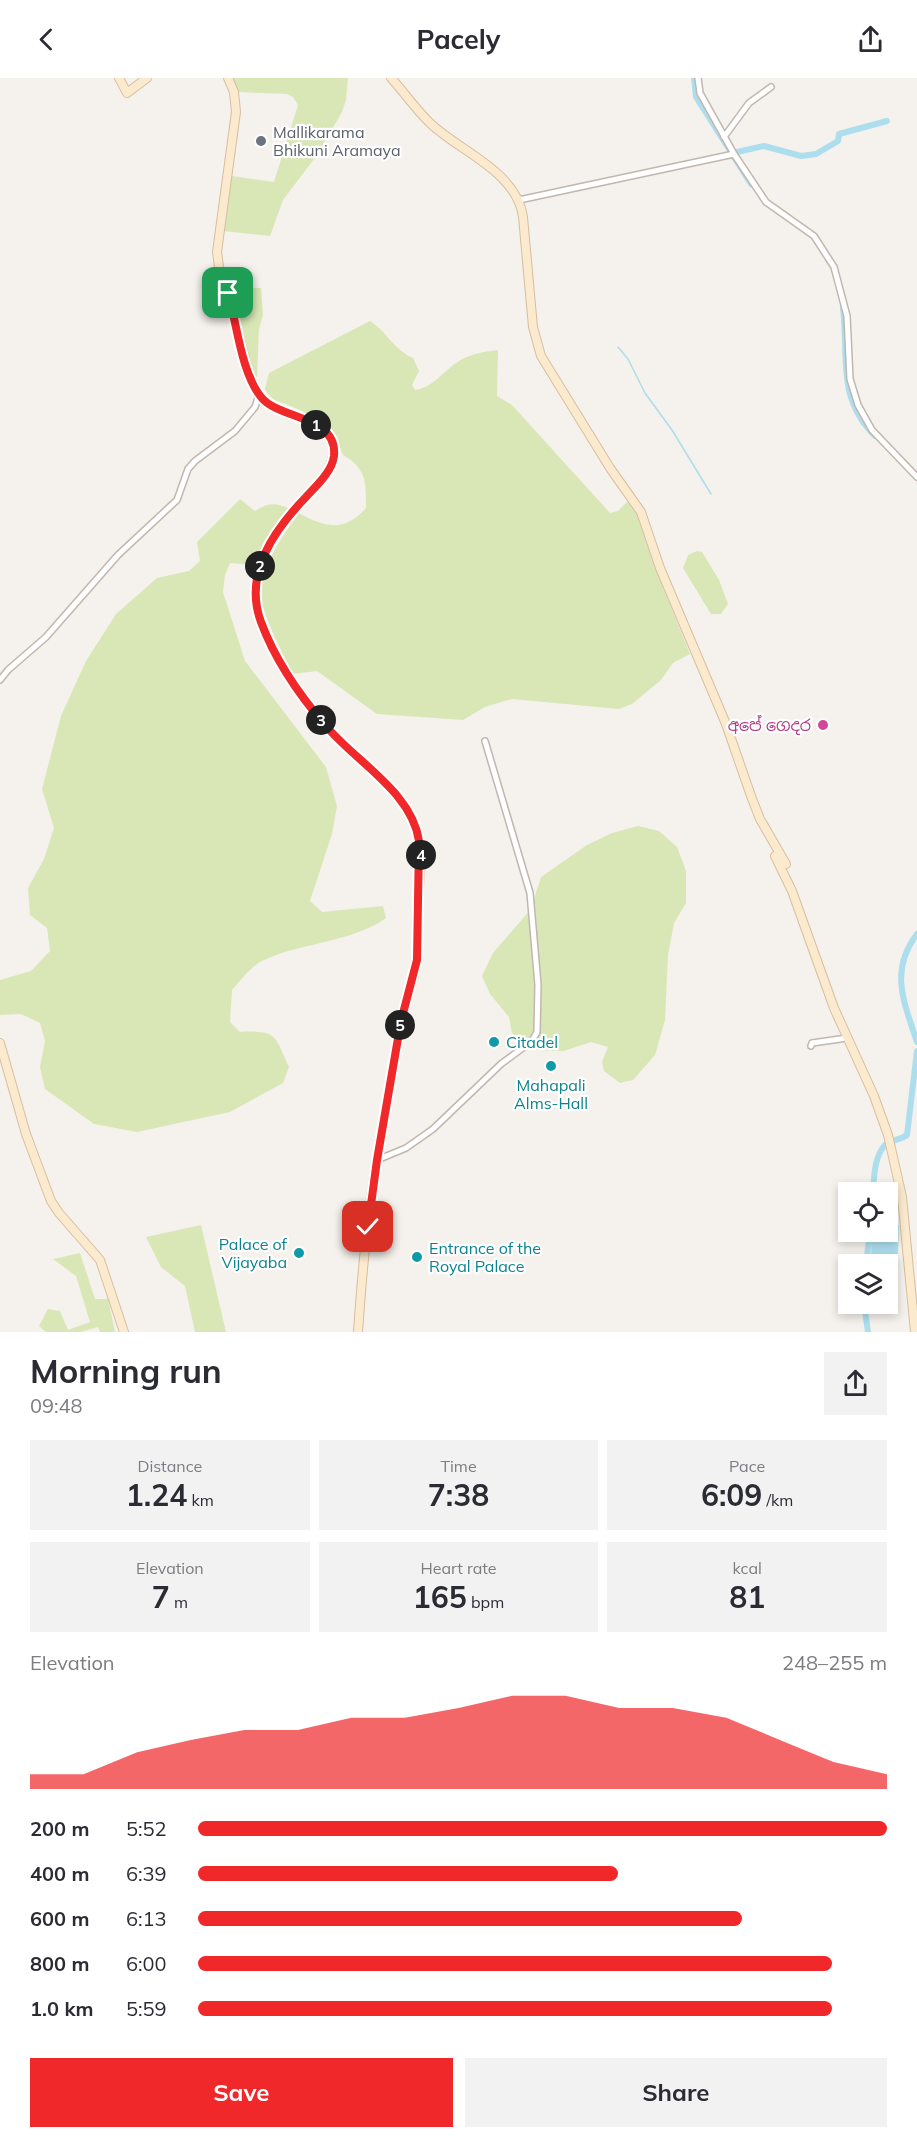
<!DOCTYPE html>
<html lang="en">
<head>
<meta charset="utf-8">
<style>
	body { margin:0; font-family:Mulish,"Noto Sans Sinhala",sans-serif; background:#f2f2f3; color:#2b2b33; height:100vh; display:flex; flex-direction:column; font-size:22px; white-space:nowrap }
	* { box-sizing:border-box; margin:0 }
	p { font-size:20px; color:#7c7c81 }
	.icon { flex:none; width:33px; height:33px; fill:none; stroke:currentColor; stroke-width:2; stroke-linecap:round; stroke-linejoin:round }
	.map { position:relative; height:1254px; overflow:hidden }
	.panel { display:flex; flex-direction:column; background:#fff; flex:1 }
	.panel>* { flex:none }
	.tools { position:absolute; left:838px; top:1104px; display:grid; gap:12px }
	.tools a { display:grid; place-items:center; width:60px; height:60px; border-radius:0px; background:#fff; box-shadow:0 3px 9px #0003; font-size:30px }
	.pin { position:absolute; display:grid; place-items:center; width:51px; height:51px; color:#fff; margin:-26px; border-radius:12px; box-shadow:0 3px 9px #0006 }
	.km { position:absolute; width:30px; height:30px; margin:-15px; border-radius:50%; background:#222; color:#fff; font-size:16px; line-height:30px; text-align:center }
	.round { display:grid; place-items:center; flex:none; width:63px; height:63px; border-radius:0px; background:#f2f2f3 }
	.overview { display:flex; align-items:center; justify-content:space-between; height:102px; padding:0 30px }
	h1 { font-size:33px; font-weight:700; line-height:45px }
	.stats { display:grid; grid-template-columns:repeat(3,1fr); gap:9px; height:102px; padding:6px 30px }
	.stats div { display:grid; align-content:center; border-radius:0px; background:#f2f2f3; text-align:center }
	.stats b { font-size:30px; font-weight:700 }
	.stats small { font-size:16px; font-weight:400 }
	.stats p { font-size:16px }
	.chart { height:168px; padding:12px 30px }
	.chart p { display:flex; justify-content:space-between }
	.chart svg { width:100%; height:108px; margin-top:6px; fill:#f0282a; opacity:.7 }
	.button { display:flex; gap:12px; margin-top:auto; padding:12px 30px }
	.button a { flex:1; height:69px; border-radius:0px; background:#f0282a; color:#fff; font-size:24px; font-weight:700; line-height:69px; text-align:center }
	.button a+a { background:#f2f2f3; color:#2b2b33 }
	ul { padding:0 30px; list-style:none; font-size:20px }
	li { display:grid; grid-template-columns:96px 72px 1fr; align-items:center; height:45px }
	li i { height:15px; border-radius:8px; background:#f0282a }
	header { display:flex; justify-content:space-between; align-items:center; height:78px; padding:0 30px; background:#fff; font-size:27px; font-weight:700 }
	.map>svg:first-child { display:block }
	.green { fill:#d9e7b7 }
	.water { fill:#acdeee }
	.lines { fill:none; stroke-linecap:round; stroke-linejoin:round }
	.stream { stroke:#acdeee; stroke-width:1.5 }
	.canal { stroke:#acdeee; stroke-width:6 }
	.street-casing { stroke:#c1b7af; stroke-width:8 }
	.secondary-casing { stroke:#d5bfa0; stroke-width:10 }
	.street { stroke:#fff; stroke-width:5 }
	.secondary { stroke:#fceacf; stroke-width:8 }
	.route-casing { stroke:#fff; stroke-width:12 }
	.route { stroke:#f0282a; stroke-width:8 }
	.worship-dot { fill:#6b7280; stroke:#fff; stroke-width:2 }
	.hotel-dot { fill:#d1479c; stroke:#fff; stroke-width:2 }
	.culture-dot { fill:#0f9aa8; stroke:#fff; stroke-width:2 }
	.labels { text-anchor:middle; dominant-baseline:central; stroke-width:4.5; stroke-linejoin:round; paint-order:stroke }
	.worship-label { font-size:16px; fill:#5b616d; stroke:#fff; text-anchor:start }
	.hotel-label { font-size:16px; fill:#b23c85; stroke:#fff; text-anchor:end }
	.culture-label { font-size:16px; fill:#0d838f; stroke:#fff; text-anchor:start }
</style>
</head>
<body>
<header><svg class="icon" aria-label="back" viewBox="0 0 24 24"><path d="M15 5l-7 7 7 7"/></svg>Pacely<svg class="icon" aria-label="share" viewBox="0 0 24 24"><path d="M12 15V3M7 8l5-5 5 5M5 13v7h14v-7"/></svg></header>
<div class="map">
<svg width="917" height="1254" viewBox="0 0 917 1254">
	<rect width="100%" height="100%" fill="#f5f1ec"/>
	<path class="green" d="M231,0h117l-2,22 -4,12 -25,43 -34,45 -13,36 -47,-5 8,-55 43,6 24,-77 -5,-8 -6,-3 -49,-2z
		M229,210h32l2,27 -4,14 -2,48 -3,1z
		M370,243c18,12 23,28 43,37l6,13 -7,14 3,5c17,-2 28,-18 41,-27 12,-9 27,-11 42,-13l-1,46 15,9 98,108 8,-2 10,-10 9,11 18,56 35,86 -17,9 -12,17 -29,24 -13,5 -107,-10 -27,8 -22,13 -86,-6 -60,-43 -25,3c-9,-21 -21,-42 -28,-64 -11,-35 16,-70 35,-97 26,15 46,19 67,-5 0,-25 1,-39 -23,-53 -9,-27 -29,-40 -55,-50 -11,-4 -17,-5 -23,-16l4,-16z
		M240,421l15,12c12,-8 20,-9 33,-3l-20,28 -14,29 -24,-2 -5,12 -2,17 22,69 81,106 11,39 -5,28 -22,67 12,11 61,-6 3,12c-35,25 -85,24 -124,43 -11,5 -22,20 -30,29l-2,32 10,10c38,-2 34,3 49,35l-6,16 -53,29 -93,20 -43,-8 -49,-35 -5,-22 5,-26 -5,-18 -19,-9 -21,1v-35l31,-9 19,-20 -3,-23 -17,-13 -2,-27 16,-29 10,-31 -12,-39 19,-73 25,-55 30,-47 41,-36 32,-7 11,-10 -3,-19z
		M697,473l5,1 17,28 9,24 -7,10h-10l-28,-46 5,-13z
		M638,748l21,5 18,16 9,24v32l-12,20 -6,32 -3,65 -10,35 -22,25 -13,3 -16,-12 -2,-9 6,-15 -17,-5 -27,9 -30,-1 -22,-17 -3,-16 -19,-23 -8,-18 11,-23 38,-44 10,-32 46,-32 25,-12z
		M201,1147l25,107h-31l-10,-46 -24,-19 -15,-30z
		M80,1175l15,46h13l7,33h-15l-2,-5 -17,5h-35l-7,-6 9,-17 12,2 8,19 22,-8 -14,-46 -23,-17z"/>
	<path class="water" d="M888,1147h11l-1,29 -27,1 1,-23h16z"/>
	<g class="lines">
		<path class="stream" d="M618,269l10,12 17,34 27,37 39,64"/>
		<path class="canal" d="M694,0l2,19 55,87
			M733,79l4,-5 27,-6 37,10 15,-2 22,-13 1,-7 48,-13
			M843,230c6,49 -7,89 32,128
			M917,856c-28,37 -13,68 0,108
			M873,1114c1,-14 1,-35 12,-47 5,-5 15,-5 22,-10l10,-84
			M866,1186l4,-32
			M864,1226l4,28"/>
		<defs>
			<path id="street" d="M698,0l2,15 34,61
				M724,59l25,-34 22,-16
				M519,122l215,-46 32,48 48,34 20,31 13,49 3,63 8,26 14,25 45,47
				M0,602l8,-10 38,-33 72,-82 59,-55 11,-31 7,-8 40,-30 20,-24 4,-12
				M811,968l1,-3 35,-5
				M377,1082l29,-12 27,-19 68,-65 31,-23 5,-9 1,-47 -8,-92 -45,-152"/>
			<path id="secondary" d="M119,0l8,15 20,-15
				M228,0l6,14 2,20 -19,140 2,15 12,38 17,66c4,12 9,25 19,32 20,15 61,15 66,44 8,42 -96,83 -74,167 12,48 55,101 90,136 23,22 52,43 65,73 12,29 4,62 3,92 -1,15 2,29 0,44 -2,22 -12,42 -16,64 -9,44 -16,90 -24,135 -10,57 -15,116 -19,174
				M391,0c14,15 25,32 40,46 30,28 86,48 92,93l10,110 8,29 69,112 31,44 19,56 66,156 25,72 9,23 26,45 -11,-8 17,35 42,117 40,88 14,39 14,62 13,135
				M0,965l26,91 25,67 8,12 41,47 24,72"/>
		</defs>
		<use href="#street" class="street-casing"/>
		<use href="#secondary" class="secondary-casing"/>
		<use href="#street" class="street"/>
		<use href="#secondary" class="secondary"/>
	</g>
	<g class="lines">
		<defs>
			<path id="route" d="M228,215c9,31 13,79 33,104 18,23 77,18 73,59 -2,16 -18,30 -28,41 -32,33 -63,77 -45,125 14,38 39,74 65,104 30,36 86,66 93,115l-2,119 -16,61 -24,139 -9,67"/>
		</defs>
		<use href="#route" class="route-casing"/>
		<use href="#route" class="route"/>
	</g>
	<circle class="worship-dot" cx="261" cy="63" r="6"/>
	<circle class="hotel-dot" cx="823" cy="647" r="6"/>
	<g class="culture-dot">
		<circle cx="494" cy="964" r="6"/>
		<circle cx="551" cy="988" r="6"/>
		<circle cx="299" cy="1175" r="6"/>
		<circle cx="417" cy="1179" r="6"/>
	</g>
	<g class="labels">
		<g class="worship-label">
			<text x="273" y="54">Mallikarama<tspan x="273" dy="18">Bhikuni Aramaya</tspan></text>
		</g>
		<g class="hotel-label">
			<text x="811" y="647">අපේ ගෙදර</text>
		</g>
		<g class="culture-label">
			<text x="506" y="964">Citadel</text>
			<text x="551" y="1007" text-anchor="middle">Mahapali<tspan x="551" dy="18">Alms-Hall</tspan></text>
			<text x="287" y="1166" text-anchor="end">Palace of<tspan x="287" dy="18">Vijayaba</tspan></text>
			<text x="429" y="1170">Entrance of the<tspan x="429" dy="18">Royal Palace</tspan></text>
		</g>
	</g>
</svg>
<div class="tools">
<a><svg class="icon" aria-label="locate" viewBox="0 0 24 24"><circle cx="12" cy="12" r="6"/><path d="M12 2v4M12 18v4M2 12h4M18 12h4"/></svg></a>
<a><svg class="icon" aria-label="layers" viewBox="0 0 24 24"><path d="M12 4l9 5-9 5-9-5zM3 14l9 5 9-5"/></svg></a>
</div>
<div class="pin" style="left:228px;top:215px;background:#1e9e55"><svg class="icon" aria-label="arrive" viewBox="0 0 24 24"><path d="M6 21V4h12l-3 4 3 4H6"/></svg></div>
<div class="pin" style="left:368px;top:1149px;background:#d93025"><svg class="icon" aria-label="check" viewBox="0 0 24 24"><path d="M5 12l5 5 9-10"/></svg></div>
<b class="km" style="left:316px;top:347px">1</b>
<b class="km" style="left:260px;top:488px">2</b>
<b class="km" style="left:321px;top:642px">3</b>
<b class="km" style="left:421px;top:777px">4</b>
<b class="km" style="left:400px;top:947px">5</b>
</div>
<section class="panel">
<div class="overview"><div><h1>Morning run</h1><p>09:48</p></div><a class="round"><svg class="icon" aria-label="share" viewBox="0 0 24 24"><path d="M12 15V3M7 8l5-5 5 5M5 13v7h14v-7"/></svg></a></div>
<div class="stats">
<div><p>Distance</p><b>1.24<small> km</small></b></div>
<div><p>Time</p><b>7:38</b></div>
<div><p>Pace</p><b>6:09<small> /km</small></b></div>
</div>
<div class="stats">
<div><p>Elevation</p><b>7<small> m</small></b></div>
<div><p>Heart rate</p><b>165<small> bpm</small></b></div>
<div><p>kcal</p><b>81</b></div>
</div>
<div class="chart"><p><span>Elevation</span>248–255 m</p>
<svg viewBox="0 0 160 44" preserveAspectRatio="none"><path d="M0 44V38L10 38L20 29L30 24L40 20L50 20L60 15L70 15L80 11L90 6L100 6L110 11L120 11L130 15L140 24L150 33L160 38V44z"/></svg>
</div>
<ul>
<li><b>200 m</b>5:52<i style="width:100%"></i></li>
<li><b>400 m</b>6:39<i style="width:61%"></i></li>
<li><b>600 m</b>6:13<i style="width:79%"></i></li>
<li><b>800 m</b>6:00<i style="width:92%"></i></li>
<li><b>1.0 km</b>5:59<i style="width:92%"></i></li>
</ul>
<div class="button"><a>Save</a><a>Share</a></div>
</section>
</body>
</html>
